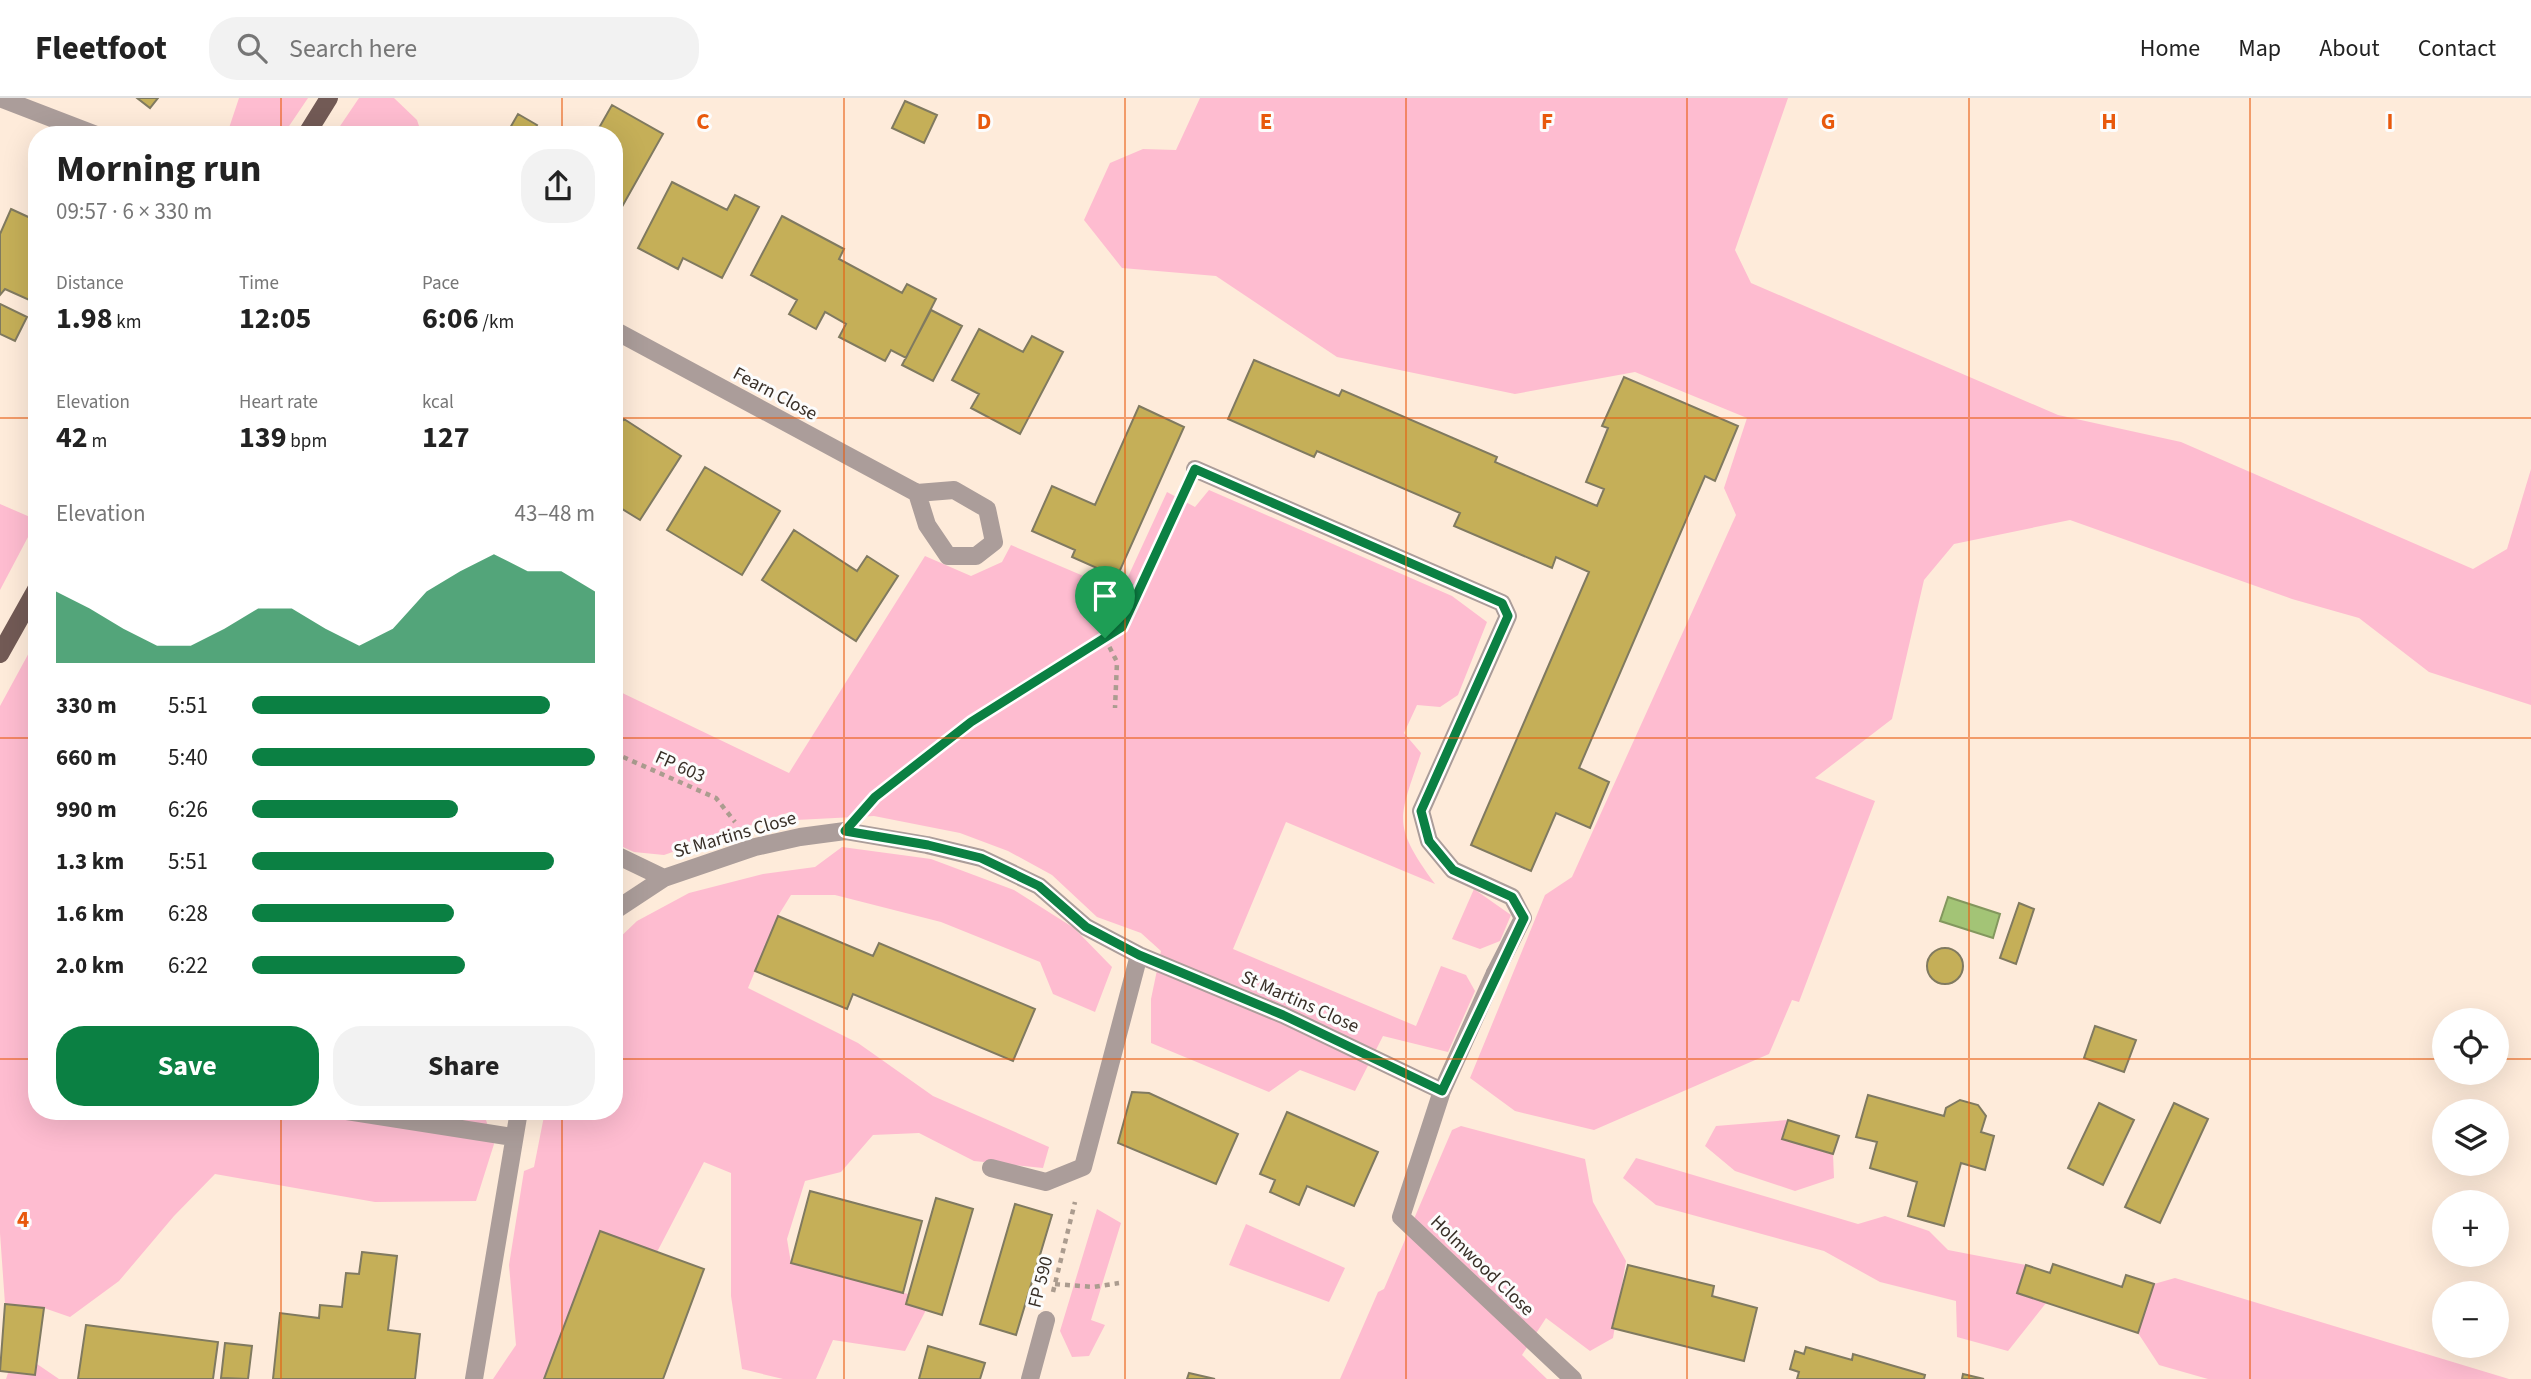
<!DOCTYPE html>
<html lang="en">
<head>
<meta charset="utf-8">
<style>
	body { margin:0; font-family:"Source Sans 3",sans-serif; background:#f2f2f2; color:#222; height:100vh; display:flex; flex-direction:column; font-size:26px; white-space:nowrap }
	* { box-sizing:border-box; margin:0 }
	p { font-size:23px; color:#767676 }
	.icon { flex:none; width:38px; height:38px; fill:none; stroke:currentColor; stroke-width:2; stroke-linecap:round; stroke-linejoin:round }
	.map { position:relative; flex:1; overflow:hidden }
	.drawer { position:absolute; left:28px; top:28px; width:595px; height:994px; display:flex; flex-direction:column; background:#fff; border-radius:28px; box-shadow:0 7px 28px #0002 }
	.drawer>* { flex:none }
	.tools { position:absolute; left:2432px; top:910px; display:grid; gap:14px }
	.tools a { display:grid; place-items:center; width:77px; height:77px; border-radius:50%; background:#fff; box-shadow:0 7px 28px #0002; font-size:35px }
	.pin { position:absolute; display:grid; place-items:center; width:60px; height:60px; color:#fff; margin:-72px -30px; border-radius:50% 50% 50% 0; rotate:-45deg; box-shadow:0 0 7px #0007 }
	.pin .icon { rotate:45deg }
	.round { display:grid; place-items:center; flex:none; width:74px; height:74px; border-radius:28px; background:#f2f2f2 }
	.head { display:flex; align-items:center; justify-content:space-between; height:119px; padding:0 28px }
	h1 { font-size:38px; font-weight:700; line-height:52px }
	.figures { display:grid; grid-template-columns:repeat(3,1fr); gap:10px; height:119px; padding:7px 28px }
	.figures div { display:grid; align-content:center }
	.figures b { font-size:30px; font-weight:700 }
	.figures small { font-size:19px; font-weight:400 }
	.figures p { font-size:19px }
	.chart { height:196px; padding:14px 28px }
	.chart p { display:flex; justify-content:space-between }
	.chart svg { width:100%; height:126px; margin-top:7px; fill:#0b8043; opacity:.7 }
	.button { display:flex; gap:14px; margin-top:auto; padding:14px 28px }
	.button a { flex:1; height:80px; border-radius:28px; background:#0b8043; color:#fff; font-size:28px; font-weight:700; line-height:80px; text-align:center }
	.button a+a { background:#f2f2f2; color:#222 }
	ul { padding:0 28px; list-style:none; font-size:23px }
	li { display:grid; grid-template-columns:112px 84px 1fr; align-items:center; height:52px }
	li i { height:18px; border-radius:9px; background:#0b8043 }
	header { display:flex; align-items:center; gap:42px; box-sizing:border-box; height:98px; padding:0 35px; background:#fff; border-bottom:2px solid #e0e0e0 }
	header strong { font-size:33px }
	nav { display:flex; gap:38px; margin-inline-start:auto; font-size:24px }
	.search { width:490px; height:63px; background:#f2f2f2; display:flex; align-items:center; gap:18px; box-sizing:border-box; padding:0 24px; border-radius:28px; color:#767676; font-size:26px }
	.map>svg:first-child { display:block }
	.green { fill:#febcd0 }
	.water { fill:#a3c476; stroke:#83975e; stroke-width:2 }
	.building { fill:#c5af58; stroke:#807a60; stroke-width:2 }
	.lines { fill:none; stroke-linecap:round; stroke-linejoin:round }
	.path { stroke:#ab9c8f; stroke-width:4.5; stroke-dasharray:5 5; stroke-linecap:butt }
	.service { stroke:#ab9d9a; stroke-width:18 }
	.minor { stroke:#ab9d9a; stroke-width:18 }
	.primary { stroke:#725a55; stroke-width:18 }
	.route-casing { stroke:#fff; stroke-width:14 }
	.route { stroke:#0b8043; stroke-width:9 }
	.grid { fill:none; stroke:#e8590c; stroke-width:2; stroke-opacity:0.55 }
	.labels { text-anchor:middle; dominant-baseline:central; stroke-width:6; stroke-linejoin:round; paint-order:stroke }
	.street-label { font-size:19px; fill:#382f27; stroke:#fcfcfc }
	.grid-label { font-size:23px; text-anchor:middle; font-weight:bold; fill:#e8590c; stroke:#fcfcfc; stroke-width:6; stroke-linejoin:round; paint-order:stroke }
</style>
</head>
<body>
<header>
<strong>Fleetfoot</strong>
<div class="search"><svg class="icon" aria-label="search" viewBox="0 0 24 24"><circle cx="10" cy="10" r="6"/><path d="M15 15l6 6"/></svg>Search here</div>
<nav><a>Home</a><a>Map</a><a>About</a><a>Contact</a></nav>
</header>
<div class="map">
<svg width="2531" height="1281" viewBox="0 0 2531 1281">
	<rect width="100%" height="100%" fill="#feebda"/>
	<path class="green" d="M239,0h69l-25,37h-50l-4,-7z
		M359,0h35l23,22 5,15h-88z
		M1200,0h588l-53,152 16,33 307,132 123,27 292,127 34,-20 24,-80v236l-102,-33 -70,-54 -67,-19 -222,-79 -116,24 -30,36 -32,139 -77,59 60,23 -76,201 -7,-2 -23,54 -175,76 -79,-19 -45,-33 75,-183 27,-18 164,-362 -12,-27 23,-70 -112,-46 -120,22 -178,-37 -121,-81 -94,-8 -38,-48 26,-57 33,-14 33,1z
		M1209,392l243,106 35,26 -29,73 -18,12 -23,-2 -13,28 17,20c-23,68 -29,71 14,131l-149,-62 -53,127 183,77 25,-60 25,9 9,16 -27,61 -65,-16 -28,55 -55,-21 -31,22 -118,-49v-44l10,-48 -20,-18 -44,-16 -45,-42 -44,-24 -48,-18 -86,-17 -78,4 -6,-8 -126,43 -30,-3 -20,-9v-154l175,84 136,-217 46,20 31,-14 9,-17 110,47 46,-100 28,15z
		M0,406l37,16 -37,70z
		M37,540v473h446l11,33 -18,57 -101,1 -160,-28 -41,42 -55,65 -49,36 -26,-9 -39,-4 -5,-71v-527z
		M842,749l89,12 83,31 60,38 38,39 -17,45 -42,-18 -13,-32 -99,-40 -106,-27h-44l-13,21 -30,72 110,55 75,53 116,51 -6,21 -69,-7 -55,-28 -46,2 -32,37 -36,9 -18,58 4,24 117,31 -2,10 20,6 -21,41 -72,-11 -17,39h-33l-41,-10 -11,-73v-123l-27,-11 -47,90 -57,-21 -56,148h-51l23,-34 -7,-80 15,-94 10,-4 11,-56h69v-168l23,-22 52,-28 74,-19 52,-7z
		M1474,791l37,26 -11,26 -20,8 -28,-10z
		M1788,1022l-6,19 51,15 1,24 -39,13 -60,-20 -30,-25 11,-20z
		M1461,1028l124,33 8,43 33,59 -13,77 -23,13 -44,-33 -24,37 25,24h-207l38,-87 6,-3 68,-159z
		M1636,1060l222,66 27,-8 44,15 19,19 78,15 -9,28 29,10 -38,48 -51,-14 -1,-36 -76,-19 -56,-31 -168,-46 -33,-27z
		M1097,1111l24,14 -30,97 14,5 -16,31 -17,1 -12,-26z
		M1246,1126l99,44 -16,34 -100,-37z
		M2175,1180l334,101h-301l-49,-14 -21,-32 16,-49z
		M37,1266l22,15h-53l2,-6 27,2z"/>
	<path class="water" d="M1948,799l52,17 -7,24 -53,-17z"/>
	<path class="building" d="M137,0h21l-8,10z
		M905,3l32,14 -13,28 -32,-15z
		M612,7l51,29 -49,87v-86h-19z
		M518,16l19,11 -6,10h-25z
		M672,84l55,28 8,-15 24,12 -37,71 -39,-20 -5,11 -40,-21z
		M11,111l26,12 -1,82 -31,-14 -5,6v-61z
		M782,118l62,33 -5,10 63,34 5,-9 29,15 -30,59 -15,-8 -6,11 -46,-24 7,-13 -21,-12 -9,17 -27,-15 8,-14 -46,-25z
		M0,206l27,13 -12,24 -15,-7z
		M931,212l31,16 -29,55 -31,-16z
		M979,231l44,23 9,-16 31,16 -43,82 -49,-26 8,-14 -27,-14z
		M1254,262l85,36 3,-6 155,67 -2,5 102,44 7,-17 -18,-7 22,-54 -6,-2 22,-49 114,49 -23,55 -10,-5 -126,292 30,14 -19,46 -34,-15 -25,58 -60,-26 118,-273 -33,-15 -4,11 -98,-42 6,-13 -143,-62 -3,6 -86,-38z
		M1139,308l45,21 -67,150 -45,-20 3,-7 -43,-19 20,-45 43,19z
		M624,321l57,37 -41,64 -26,-16v-74z
		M705,369l75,44 -38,64 -75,-45z
		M794,432l63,41 10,-15 31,20 -42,65 -94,-61z
		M2019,805l15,6 -18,55 -16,-6z
		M778,818l95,40 6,-13 156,66 -22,52 -160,-67 -6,15 -92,-38z
		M1927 868a18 18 0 1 1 36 0a18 18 0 1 1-36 0Z
		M2095,928l41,14 -12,32 -40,-14z
		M1132,994l17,1 89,41 -22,50 -98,-41z
		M1868,997l76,21 2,-8 14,-8 18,5 8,11 -5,16 13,4 -9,34 -24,-7 -17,63 -36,-10 9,-34 -47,-14 7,-26 -21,-5z
		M2099,1005l35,17 -31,65 -35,-17z
		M2174,1005l34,16 -48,104 -35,-16z
		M1287,1014l91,40 -24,54 -47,-20 -8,19 -29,-13 5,-12 -15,-6z
		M1788,1022l51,16 -6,18 -51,-15z
		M810,1093l112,30 -19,72 -112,-30z
		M936,1100l37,11 -31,106 -36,-11z
		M1015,1106l37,11 -36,120 -36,-11z
		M600,1133l104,38 -41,110h-119z
		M362,1154l35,4 -9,74 32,4 -5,45h-142l7,-66 39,5 1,-13 22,2 4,-34 13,1z
		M2053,1166l69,23 4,-12 28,9 -16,49 -121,-40 9,-28 24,8z
		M1628,1167l86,21 -2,10 45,12 -13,53 -132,-33z
		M5,1206l39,4 -9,67 -35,-4z
		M86,1227l132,17 -5,37h-135z
		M225,1245l27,3 -4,33 -27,-1z
		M928,1248l57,17 -5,16h-61z
		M1806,1249l46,13 1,-6 72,21 -1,4h-127l2,-7 -9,-3 5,-18 9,3z
		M1189,1275l26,6h-28z
		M1963,1276l21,5h-22z"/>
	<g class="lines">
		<path class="path" d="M1105,540l12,24 -2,46
			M614,655l102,45 19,24
			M868,707l103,-83 151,-95 61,-132
			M1055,1186l38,3 26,-4
			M1053,1194l22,-90"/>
		<path class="service" d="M1195,371l307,134 6,13 -87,195 8,30 24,29 59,27 11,21 -28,55"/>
		<path class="minor" d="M0,0l96,37
			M614,232l303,163 37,-3 33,19 7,33 -18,14h-28l-21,-31 -10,-32
			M614,756l50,24
			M614,813l50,-33 91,-31 45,-10 45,-6 82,14 54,13 58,28 47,41 53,28 144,60 159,76
			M1495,875l-53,118 -41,126 172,162
			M347,1013l165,26
			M991,1070l55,14 37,-15 56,-212
			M474,1281l45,-268
			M1030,1281l16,-59"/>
		<path class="primary" d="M306,37l23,-37
			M0,556l37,-66"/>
	</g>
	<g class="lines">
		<defs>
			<path id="route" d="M1195,371l307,134 6,13 -87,195 8,30 24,29 59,27 12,21 -82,173 -159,-76 -144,-60 -53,-28 -47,-41 -58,-28 -53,-13 -83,-14 30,-34 96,-75 151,-95z"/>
		</defs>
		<use href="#route" class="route-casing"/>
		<use href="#route" class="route"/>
	</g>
	<path class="grid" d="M281,0v37M562,0v37M844,0v1281M1125,0v1281M1406,0v1281M1687,0v1281M1969,0v1281M2250,0v1281M0,320h37M614,320h1917M0,640h37M614,640h1917M0,961h37M614,961h1831M2497,961h34M281,1013v268M562,1013v268"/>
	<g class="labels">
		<g class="street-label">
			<text transform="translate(775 296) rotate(28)">Fearn Close</text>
			<text transform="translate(680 669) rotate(24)">FP 603</text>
			<text transform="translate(735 737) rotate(-16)">St Martins Close</text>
			<text transform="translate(1300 904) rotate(24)">St Martins Close</text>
			<text transform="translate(1482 1168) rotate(44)">Holmwood Close</text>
			<text transform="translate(1041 1184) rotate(-76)">FP 590</text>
		</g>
	</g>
	<g class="grid-label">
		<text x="703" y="31">C</text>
		<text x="984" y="31">D</text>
		<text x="1266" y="31">E</text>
		<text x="1547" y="31">F</text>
		<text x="1828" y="31">G</text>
		<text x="2109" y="31">H</text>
		<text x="2390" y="31">I</text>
		<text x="23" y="1129">4</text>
	</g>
</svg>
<div class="tools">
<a><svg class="icon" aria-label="locate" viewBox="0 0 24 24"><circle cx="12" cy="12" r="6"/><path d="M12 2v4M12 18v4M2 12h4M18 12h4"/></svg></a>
<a><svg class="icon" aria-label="layers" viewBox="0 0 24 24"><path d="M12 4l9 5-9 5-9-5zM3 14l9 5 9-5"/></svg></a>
<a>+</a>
<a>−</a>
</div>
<div class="pin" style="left:1105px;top:540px;background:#1e9e55"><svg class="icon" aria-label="arrive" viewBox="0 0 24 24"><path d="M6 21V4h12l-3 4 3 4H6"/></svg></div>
<section class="drawer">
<div class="head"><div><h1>Morning run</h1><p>09:57 · 6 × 330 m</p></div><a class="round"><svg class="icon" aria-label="share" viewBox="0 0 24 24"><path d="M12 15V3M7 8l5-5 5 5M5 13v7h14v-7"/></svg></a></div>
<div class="figures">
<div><p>Distance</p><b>1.98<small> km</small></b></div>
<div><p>Time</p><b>12:05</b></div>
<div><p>Pace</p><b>6:06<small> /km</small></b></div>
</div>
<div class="figures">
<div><p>Elevation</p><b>42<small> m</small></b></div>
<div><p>Heart rate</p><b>139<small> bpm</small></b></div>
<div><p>kcal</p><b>127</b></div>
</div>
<div class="chart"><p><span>Elevation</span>43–48 m</p>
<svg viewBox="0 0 160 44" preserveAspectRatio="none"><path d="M0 44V19L10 25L20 32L30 38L40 38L50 32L60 25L70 25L80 32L90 38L100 32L110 19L120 12L130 6L140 12L150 12L160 19V44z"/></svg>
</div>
<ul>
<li><b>330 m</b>5:51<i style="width:87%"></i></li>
<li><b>660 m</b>5:40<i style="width:100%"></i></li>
<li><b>990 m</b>6:26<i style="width:60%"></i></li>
<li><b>1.3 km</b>5:51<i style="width:88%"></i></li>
<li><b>1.6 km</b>6:28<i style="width:59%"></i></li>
<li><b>2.0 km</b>6:22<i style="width:62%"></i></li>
</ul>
<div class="button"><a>Save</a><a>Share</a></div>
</section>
</div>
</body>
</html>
